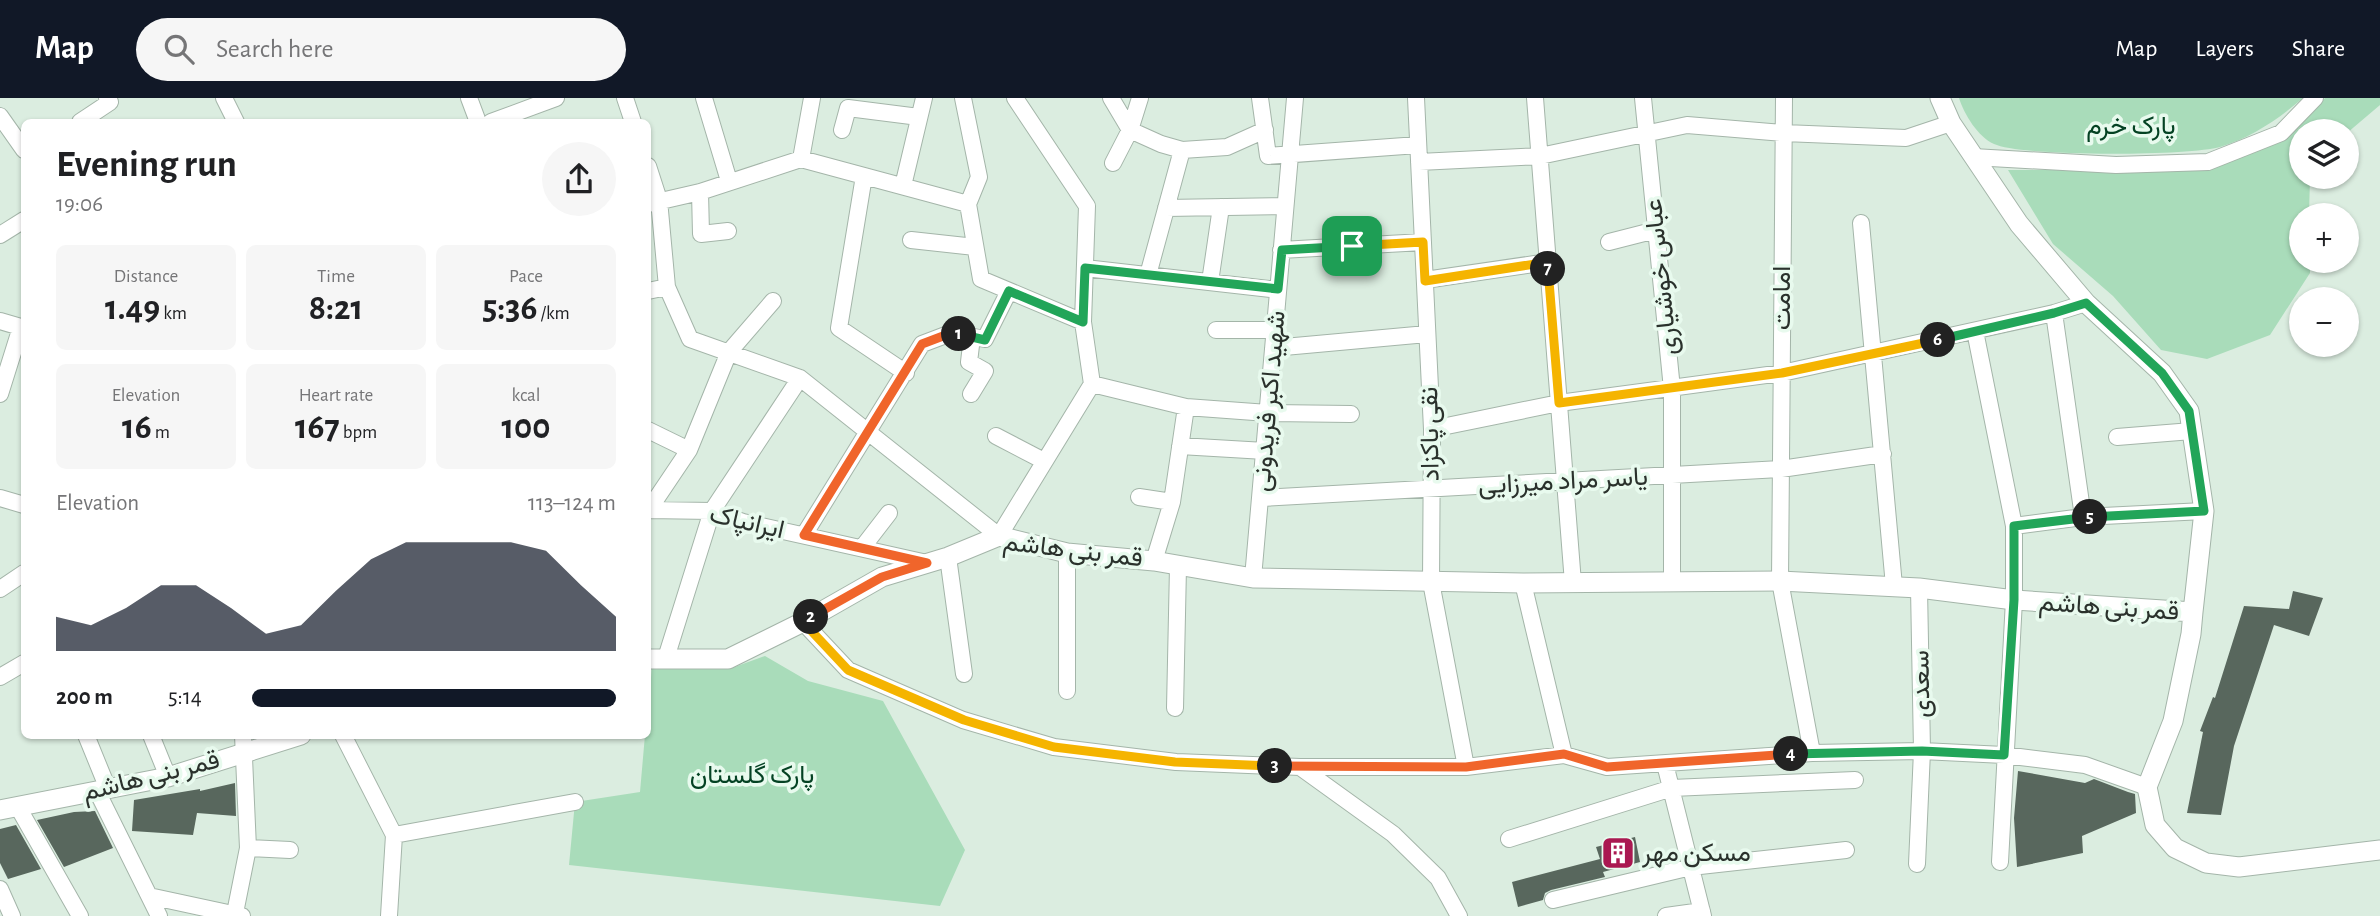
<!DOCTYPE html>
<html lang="en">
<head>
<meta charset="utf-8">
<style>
	body { margin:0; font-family:"Alegreya Sans",Vazirmatn,sans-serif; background:#f6f6f6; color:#202124; height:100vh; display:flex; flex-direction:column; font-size:26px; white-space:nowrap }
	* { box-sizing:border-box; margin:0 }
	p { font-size:23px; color:#757577 }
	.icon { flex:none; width:38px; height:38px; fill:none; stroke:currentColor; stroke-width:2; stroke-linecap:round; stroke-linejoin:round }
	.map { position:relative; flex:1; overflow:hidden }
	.panel { position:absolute; left:21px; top:21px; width:630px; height:620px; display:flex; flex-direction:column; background:#fff; border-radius:10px; box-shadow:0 2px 5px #0004 }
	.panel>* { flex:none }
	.controls { position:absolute; left:2289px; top:21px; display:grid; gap:14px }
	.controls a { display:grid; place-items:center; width:70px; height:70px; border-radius:50%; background:#fff; box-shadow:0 2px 5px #0004; font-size:35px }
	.pin { position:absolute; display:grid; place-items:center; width:60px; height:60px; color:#fff; margin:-30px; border-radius:14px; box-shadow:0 4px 10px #0006 }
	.km { position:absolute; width:35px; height:35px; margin:-18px; border-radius:50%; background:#222; color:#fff; font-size:19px; line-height:35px; text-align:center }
	.round { display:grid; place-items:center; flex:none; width:74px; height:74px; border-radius:37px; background:#f6f6f6 }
	.summary { display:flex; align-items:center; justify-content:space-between; height:119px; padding:0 35px }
	h1 { font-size:38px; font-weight:600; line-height:52px }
	.stats { display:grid; grid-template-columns:repeat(3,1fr); gap:10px; height:119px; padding:7px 35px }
	.stats div { display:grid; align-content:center; border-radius:10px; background:#f6f6f6; text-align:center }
	.stats b { font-size:35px; font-weight:600 }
	.stats small { font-size:19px; font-weight:400 }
	.stats p { font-size:19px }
	.chart { height:196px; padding:14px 35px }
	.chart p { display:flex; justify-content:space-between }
	.chart svg { width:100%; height:126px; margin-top:7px; fill:#111827; opacity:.7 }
	ul { padding:0 35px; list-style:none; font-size:23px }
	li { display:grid; grid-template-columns:112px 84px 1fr; align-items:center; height:52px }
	li i { height:18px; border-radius:9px; background:#111827 }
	header { display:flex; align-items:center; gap:42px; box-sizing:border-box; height:98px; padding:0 35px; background:#111827; color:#fff }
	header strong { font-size:33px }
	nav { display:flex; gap:38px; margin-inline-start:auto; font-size:24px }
	.search { width:490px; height:63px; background:#f6f6f6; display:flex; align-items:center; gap:18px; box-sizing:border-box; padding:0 24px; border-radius:38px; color:#757577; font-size:26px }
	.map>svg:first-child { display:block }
	.green { fill:#a9dcba }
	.building { fill:#58675d }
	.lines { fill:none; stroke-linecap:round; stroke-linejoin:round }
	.minor-casing { stroke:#a4b5a9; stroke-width:18 }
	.tertiary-casing { stroke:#a4b5a9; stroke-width:21 }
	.minor { stroke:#fff; stroke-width:16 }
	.tertiary { stroke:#fff; stroke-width:19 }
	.split-1-casing { stroke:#fff; stroke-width:14 }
	.split-2-casing { stroke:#fff; stroke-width:14 }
	.split-3-casing { stroke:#fff; stroke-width:14 }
	.split-4-casing { stroke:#fff; stroke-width:14 }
	.split-5-casing { stroke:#fff; stroke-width:14 }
	.split-6-casing { stroke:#fff; stroke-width:14 }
	.split-7-casing { stroke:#fff; stroke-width:14 }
	.split-8-casing { stroke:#fff; stroke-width:14 }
	.split-1 { stroke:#22a559; stroke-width:9 }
	.split-2 { stroke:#f0652b; stroke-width:9 }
	.split-3 { stroke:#f5b400; stroke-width:9 }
	.split-4 { stroke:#f0652b; stroke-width:9 }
	.split-5 { stroke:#22a559; stroke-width:9 }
	.split-6 { stroke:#22a559; stroke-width:9 }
	.split-7 { stroke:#f5b400; stroke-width:9 }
	.split-8 { stroke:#f5b400; stroke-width:9 }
	.labels { text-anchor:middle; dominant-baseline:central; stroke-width:7; stroke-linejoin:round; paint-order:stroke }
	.park-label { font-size:26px; fill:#044223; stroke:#e8faee }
	.street-label { font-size:26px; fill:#2a312c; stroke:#e8faee }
	.poi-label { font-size:26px; fill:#2a312c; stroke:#e8faee; text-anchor:start }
</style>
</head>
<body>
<header>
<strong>Map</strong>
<div class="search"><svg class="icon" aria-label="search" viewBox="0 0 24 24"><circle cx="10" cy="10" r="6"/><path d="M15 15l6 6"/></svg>Search here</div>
<nav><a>Map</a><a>Layers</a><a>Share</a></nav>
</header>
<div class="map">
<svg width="2380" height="818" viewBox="0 0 2380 818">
	<rect width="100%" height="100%" fill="#dbede0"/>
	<path class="green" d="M1959,0h344c-26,22 -51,39 -83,49 -31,9 -198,10 -226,-3 -16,-7 -30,-30 -35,-46z
		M2325,0h55v7l-33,28 -46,-2v46h9l-1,38h-8v46h9v12l-40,62 -63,24 -46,-9 -48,-54 -60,-52 -45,-74h200l74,-30z
		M765,558l43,25 75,20 82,149 -25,56 -371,-41 6,-63 65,-10 5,-57h3l4,-76 77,10z"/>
	<path class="building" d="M2293,493l30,7 -14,38 -35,-11 -40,121 -13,69 -34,-2 16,-81 -3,-1 13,-34 2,1 29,-92 45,3z
		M2018,673l67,12 9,-4 34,13 7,2 1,19 -54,23 1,17 -66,14 -3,-49z
		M235,685l1,33 -39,-3 -4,22 -61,-4 2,-31 66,-11v2z
		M95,713l18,37 -49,19 -27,-47 37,-8z
		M16,727l25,44 -33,10 -8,-16v-34z
		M1635,739l5,25 -37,10 2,5 -54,13 -6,3 -2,7 -25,7 -6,-25 88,-23 -4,-12z"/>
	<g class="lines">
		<defs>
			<path id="minor" d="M224,0l12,24
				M469,0l9,24
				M625,0l8,24
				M704,0l25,83
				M963,0l16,79 -11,27
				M1111,0l19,32 31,14 21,6 45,-3 38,-17
				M1260,0l8,58 150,-11
				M1416,0l16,331 -1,153 35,185
				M1535,0l38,485
				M1643,0l29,291v193
				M1784,0l-4,483 32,172
				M0,18l24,34
				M80,24l30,-20 -3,-4
				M491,24l65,-24
				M842,32l6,-22 71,9
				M1973,59l143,8 92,-3 73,-29 34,-35
				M801,61l11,-61
				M1419,64l121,-6 147,-31 97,8 122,5 45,-15
				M1113,65l17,-33 10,-32
				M648,68l11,34 8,87 23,52 110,39 199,158 93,-152 -9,-62 4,-116 -72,-108
				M864,78l-25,152 67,45
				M903,88l21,-88
				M700,94l1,42 27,-3
				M648,106l52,-12 101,-33 167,45 13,75 102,43
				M1166,110l119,-2
				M1861,125l33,363
				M0,137l24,-15
				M911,142l64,7
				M1609,144l47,-12
				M1281,152l142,-8
				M1085,170l193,22
				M1148,177l34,-125
				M1425,182l123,-18
				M1210,184l11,-75
				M648,193l19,-4
				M2054,215l29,204
				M0,223l24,7
				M1216,232h59
				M1975,233l39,195v74l-14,262
				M1273,250l154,-14
				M1092,286l94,23 82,6 83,1
				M0,296l21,-67
				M971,296l14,-23 -16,-9 3,-25
				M1432,331l127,-26 223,-30 272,-60 32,-10
				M648,332l41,20
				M996,338l48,25
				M2117,339l75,-6
				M1180,348l85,5
				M1139,399l33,5
				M0,400l24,7
				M1261,400l520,-29 102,-15
				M648,412l64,1 31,11 184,41
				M648,413l41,-61 40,-98 44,-51
				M2014,428l69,-9 121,-6
				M804,437l118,-191 29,-11 34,6 24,-48
				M862,450l27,-35
				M948,459l16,117
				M1154,463l18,-59 14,-95
				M1253,480l42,-480
				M1523,485l41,172
				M0,491l24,-16
				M803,524l45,48 115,50 91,27 122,15 124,5h166l98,-12 43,12 205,-14 110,-2 82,4 81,10 62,22
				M666,560l46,-147 88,-133
				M0,579l24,-14
				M1067,593v-138
				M1175,610l3,-141
				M86,637l22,54
				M151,637l17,42
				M343,637l51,100 -5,81
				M1665,666l38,152
				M1300,669l93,67 45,44 21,38
				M97,693l62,125
				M18,709l62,109
				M394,737l181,-33
				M1509,741l163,-51 183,-8
				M248,750l42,2
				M1917,766l5,-113 -3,-163
				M0,791l12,27
				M149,798l93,20
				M1553,802l138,-33 155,-17
				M235,815l13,-65 -5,-113
				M1666,818l36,-5"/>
			<path id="tertiary" d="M1940,0l11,25 68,101 67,79 76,70 27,38 15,100 -11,101
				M648,561h80l75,-37 79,-45 66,-20 51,-21 68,17 87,8 99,17 270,5 257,-2 139,7 95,12 179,12 -2,22 -18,87 -26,66 8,38 20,23 31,15 33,4 141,-17
				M0,712l168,-33 133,-42"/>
		</defs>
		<use href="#minor" class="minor-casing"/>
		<use href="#tertiary" class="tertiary-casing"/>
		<use href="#minor" class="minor"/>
		<use href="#tertiary" class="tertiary"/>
	</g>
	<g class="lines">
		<defs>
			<path id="split-1" d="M959,236l26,6 24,-49 74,31 2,-54 193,21 4,-39 70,-4"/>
			<path id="split-2" d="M811,519l71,-40 45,-14 -123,-28 118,-191 29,-11 8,1"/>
			<path id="split-3" d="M811,519l-8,5 45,48 116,50 90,27 121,15 100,4"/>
			<path id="split-4" d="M1275,668l191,1 98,-13 43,13 184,-13"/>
			<path id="split-5" d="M1791,656l131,-3 82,4 10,-155v-74l76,-9"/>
			<path id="split-6" d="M1938,242l116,-27 32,-10 76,70 27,38 15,100 -114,6"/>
			<path id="split-7" d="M1548,171l11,134 223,-30 156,-33"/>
			<path id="split-8" d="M1352,148l71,-4 2,39 123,-19v7"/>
		</defs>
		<use href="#split-1" class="split-1-casing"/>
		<use href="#split-2" class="split-2-casing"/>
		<use href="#split-3" class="split-3-casing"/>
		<use href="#split-4" class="split-4-casing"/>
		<use href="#split-5" class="split-5-casing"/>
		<use href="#split-6" class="split-6-casing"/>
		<use href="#split-7" class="split-7-casing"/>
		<use href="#split-8" class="split-8-casing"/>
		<use href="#split-1" class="split-1"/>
		<use href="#split-2" class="split-2"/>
		<use href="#split-3" class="split-3"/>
		<use href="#split-4" class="split-4"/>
		<use href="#split-5" class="split-5"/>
		<use href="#split-6" class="split-6"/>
		<use href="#split-7" class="split-7"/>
		<use href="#split-8" class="split-8"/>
	</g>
	<defs>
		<symbol id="building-square" viewBox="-11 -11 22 22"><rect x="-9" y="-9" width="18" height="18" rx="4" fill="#aa1851" stroke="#e8faee"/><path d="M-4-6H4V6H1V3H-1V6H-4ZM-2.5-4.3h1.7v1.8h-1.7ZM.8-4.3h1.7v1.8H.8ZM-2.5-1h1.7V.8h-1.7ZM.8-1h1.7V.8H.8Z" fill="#fff"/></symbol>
	</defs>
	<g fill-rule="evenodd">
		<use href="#building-square" x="1599" y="736" width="38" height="38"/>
	</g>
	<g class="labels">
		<g class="park-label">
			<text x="2131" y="28">پارک خرم</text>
			<text x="752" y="677">پارک گلستان</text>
		</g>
		<g class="street-label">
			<text transform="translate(1661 179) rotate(-96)">عباس خوشیاری</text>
			<text transform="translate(1782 200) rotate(-90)">امامت</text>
			<text transform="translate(1269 303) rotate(-85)">شهید اکبر فریدونی</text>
			<text transform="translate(1430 336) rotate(-91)">نقی پاکزاد</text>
			<text transform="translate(1563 383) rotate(-3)">یاسر مراد میرزایی</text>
			<text transform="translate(747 424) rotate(13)">ایرانپاک</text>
			<text transform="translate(1073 452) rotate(7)">قمر بنی هاشم</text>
			<text transform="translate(2109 509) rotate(4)">قمر بنی هاشم</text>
			<text transform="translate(1921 586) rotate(-91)">سعدی</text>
			<text transform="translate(151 678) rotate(-14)">قمر بنی هاشم</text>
		</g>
		<g class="poi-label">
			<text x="1642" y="755">مسکن مهر</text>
		</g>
	</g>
</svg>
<div class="controls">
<a><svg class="icon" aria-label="layers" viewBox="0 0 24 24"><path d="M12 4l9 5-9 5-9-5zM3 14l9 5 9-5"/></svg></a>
<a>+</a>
<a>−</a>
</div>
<div class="pin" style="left:1352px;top:148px;background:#1e9e55"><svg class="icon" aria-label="arrive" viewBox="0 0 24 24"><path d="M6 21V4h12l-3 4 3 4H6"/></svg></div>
<b class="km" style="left:959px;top:236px">1</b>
<b class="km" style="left:811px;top:519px">2</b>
<b class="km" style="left:1275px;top:668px">3</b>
<b class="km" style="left:1791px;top:656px">4</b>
<b class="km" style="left:2090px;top:419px">5</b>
<b class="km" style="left:1938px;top:242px">6</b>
<b class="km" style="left:1548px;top:171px">7</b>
<section class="panel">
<div class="summary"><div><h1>Evening run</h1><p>19:06</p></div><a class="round"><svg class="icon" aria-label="share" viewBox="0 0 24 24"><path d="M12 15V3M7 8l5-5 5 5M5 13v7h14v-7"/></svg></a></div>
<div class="stats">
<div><p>Distance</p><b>1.49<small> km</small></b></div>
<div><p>Time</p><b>8:21</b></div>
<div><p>Pace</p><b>5:36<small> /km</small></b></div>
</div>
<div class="stats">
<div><p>Elevation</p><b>16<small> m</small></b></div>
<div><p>Heart rate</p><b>167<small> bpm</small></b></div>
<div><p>kcal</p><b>100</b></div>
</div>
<div class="chart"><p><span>Elevation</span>113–124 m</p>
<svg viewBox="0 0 160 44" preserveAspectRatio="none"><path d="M0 44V32L10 35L20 29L30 21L40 21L50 29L60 38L70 35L80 23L90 12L100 6L110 6L120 6L130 6L140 9L150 21L160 32V44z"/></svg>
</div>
<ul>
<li><b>200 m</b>5:14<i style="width:100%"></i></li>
</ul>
</section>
</div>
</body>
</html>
